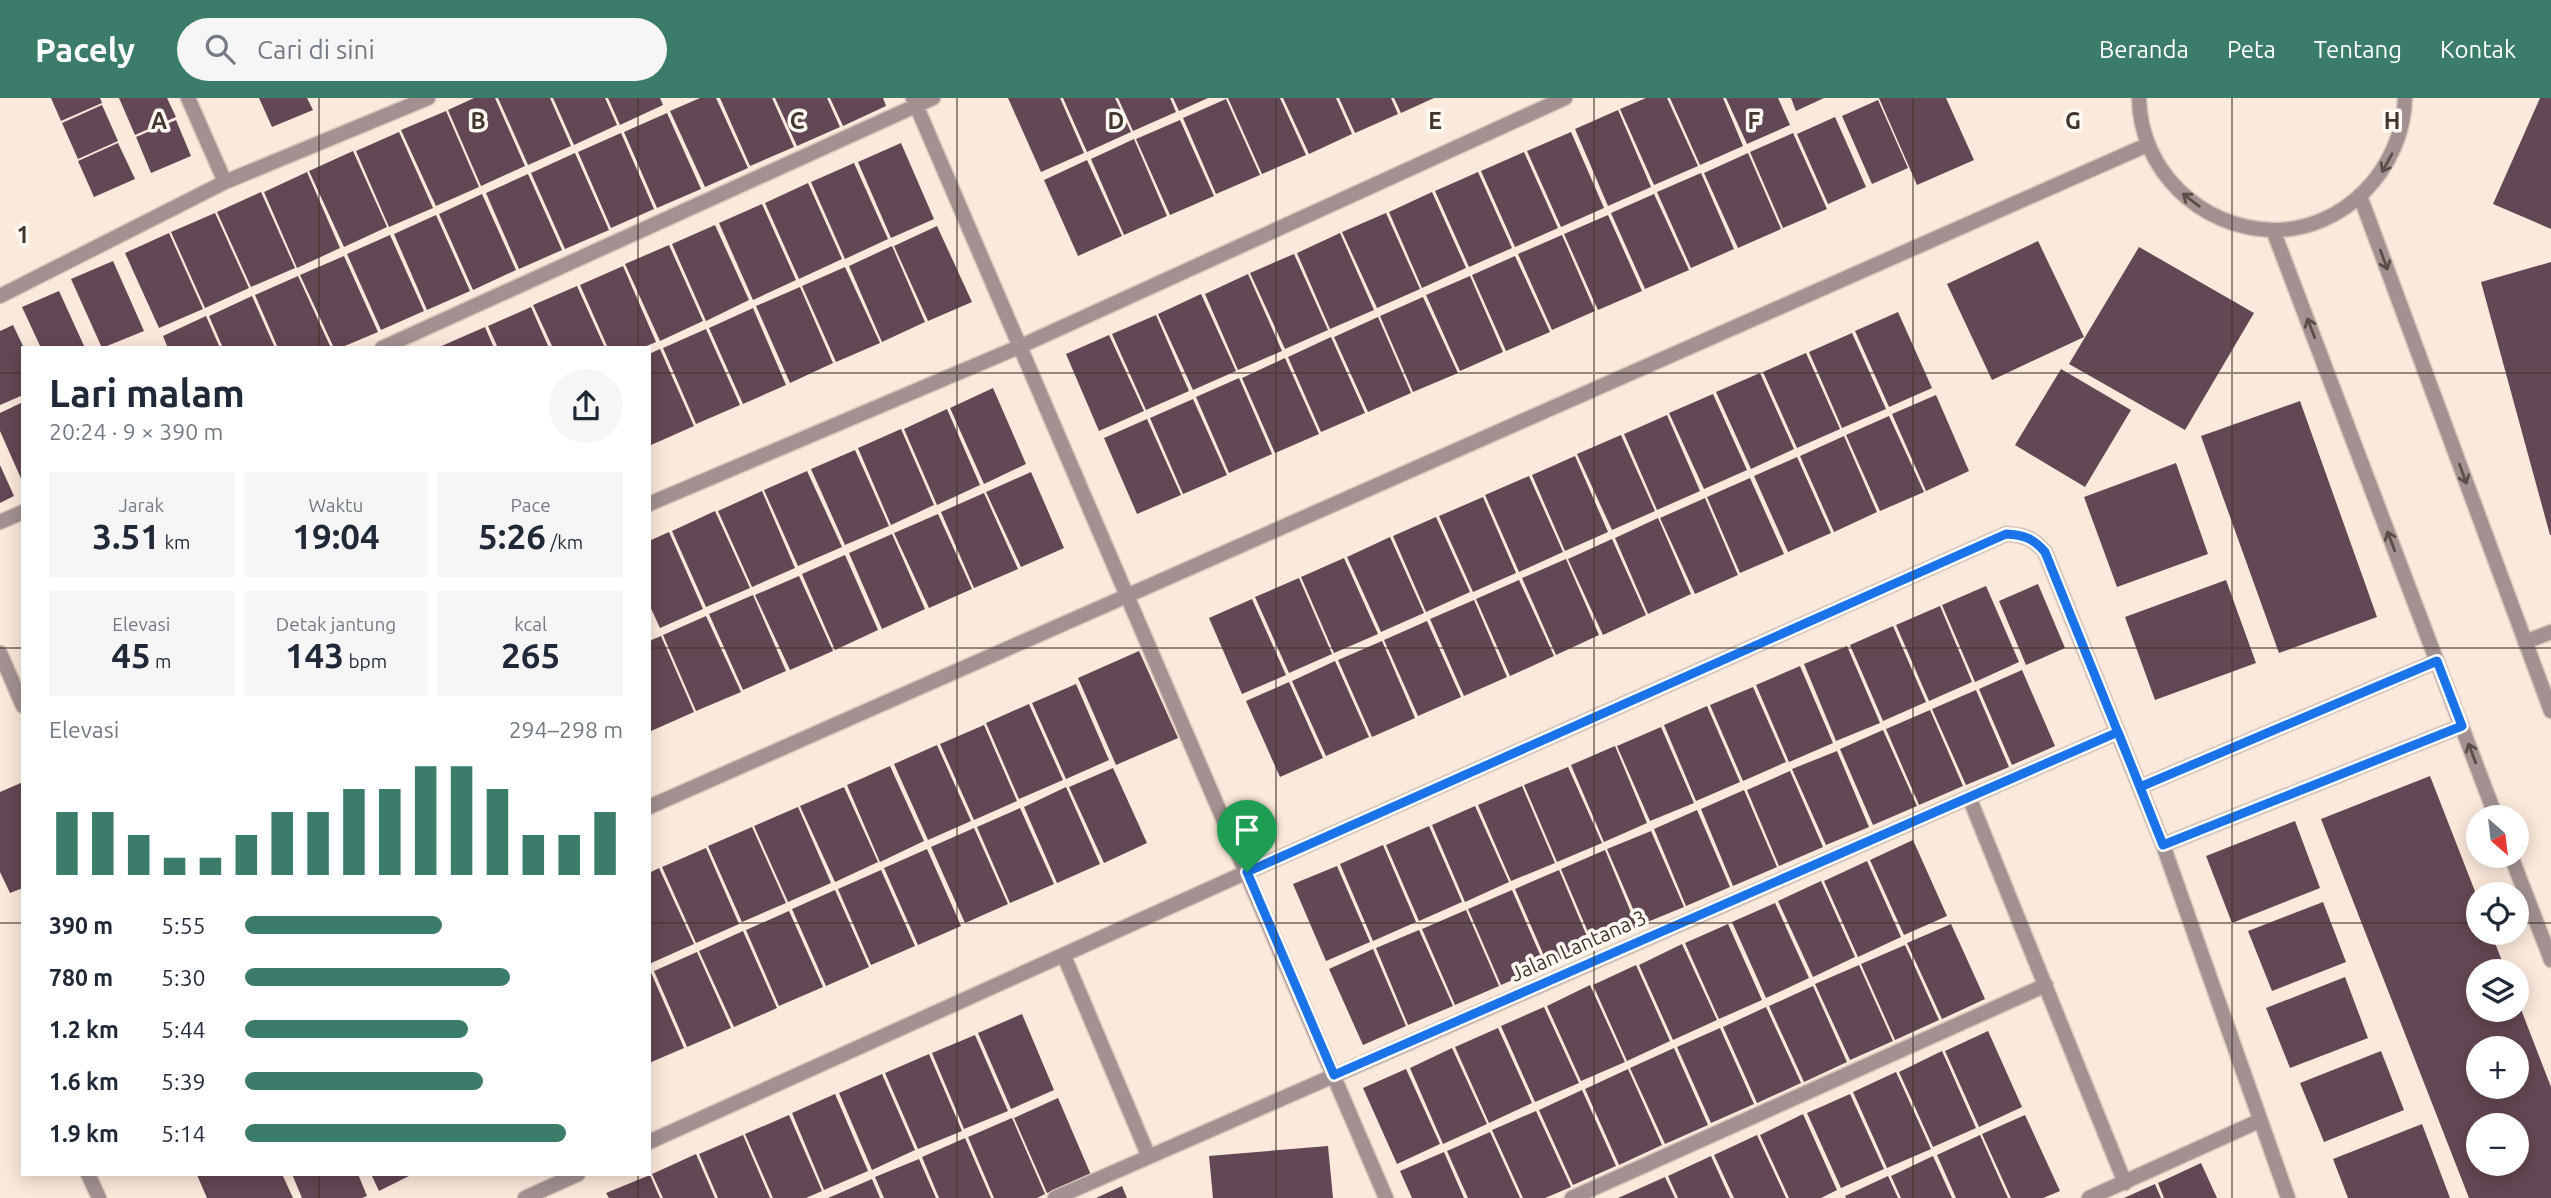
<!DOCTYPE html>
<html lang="id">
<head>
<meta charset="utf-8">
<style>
	body { margin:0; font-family:Ubuntu,sans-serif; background:#f6f6f7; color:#1f2937; height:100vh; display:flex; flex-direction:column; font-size:26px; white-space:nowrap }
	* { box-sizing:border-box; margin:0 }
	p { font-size:23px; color:#747a83 }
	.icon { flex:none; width:38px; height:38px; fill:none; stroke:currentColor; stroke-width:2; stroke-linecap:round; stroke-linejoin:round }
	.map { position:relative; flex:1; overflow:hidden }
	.drawer { position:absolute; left:21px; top:248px; width:630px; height:830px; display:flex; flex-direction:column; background:#fff; border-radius:0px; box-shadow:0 4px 18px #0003 }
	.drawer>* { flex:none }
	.needle { width:46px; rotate:152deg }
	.tools { position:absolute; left:2466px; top:707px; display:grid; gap:14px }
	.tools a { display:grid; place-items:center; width:63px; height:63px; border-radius:50%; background:#fff; box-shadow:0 4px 18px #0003; font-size:35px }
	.pin { position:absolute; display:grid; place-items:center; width:60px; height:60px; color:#fff; margin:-72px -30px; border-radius:50% 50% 50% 0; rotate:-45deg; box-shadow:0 0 7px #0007 }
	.pin .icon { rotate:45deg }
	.round { display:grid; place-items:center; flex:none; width:74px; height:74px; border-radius:37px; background:#f6f6f7 }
	.head { display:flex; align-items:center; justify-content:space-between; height:119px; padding:0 28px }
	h1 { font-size:38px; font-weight:700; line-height:52px }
	.metrics { display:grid; grid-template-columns:repeat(3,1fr); gap:10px; height:119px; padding:7px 28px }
	.metrics div { display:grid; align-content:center; border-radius:0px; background:#f6f6f7; text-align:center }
	.metrics b { font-size:35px; font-weight:700 }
	.metrics small { font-size:19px; font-weight:400 }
	.metrics p { font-size:19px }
	.chart { height:196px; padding:14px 28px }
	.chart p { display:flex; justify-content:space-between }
	.chart svg { width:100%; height:126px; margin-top:7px; stroke:#3b7c6b; stroke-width:6 }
	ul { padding:0 28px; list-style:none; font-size:23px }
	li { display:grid; grid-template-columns:112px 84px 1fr; align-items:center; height:52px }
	li i { height:18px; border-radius:9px; background:#3b7c6b }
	header { display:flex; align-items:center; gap:42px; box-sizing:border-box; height:98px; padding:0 35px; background:#3b7c6b; color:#fff }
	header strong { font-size:33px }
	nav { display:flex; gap:38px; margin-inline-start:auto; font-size:24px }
	.search { width:490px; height:63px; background:#f6f6f7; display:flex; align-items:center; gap:18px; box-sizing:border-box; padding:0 24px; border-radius:38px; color:#747a83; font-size:26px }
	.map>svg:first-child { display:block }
	.building { fill:#644754; fill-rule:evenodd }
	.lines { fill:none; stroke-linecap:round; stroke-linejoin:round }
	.street-casing { stroke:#d6c5b8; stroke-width:17 }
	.street { stroke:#a39191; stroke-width:14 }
	.oneway { stroke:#5a4d46 }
	.route-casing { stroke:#fff; stroke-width:14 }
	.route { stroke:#1a73e8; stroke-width:9 }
	.grid { fill:none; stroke:#42362d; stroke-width:2; stroke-opacity:0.55 }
	.labels { text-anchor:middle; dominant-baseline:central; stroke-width:7; stroke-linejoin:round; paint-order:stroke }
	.street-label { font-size:21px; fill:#42362d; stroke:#fff9f4 }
	.grid-label { font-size:23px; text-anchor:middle; font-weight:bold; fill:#42362d; stroke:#fff9f4; stroke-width:7; stroke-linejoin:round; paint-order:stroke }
</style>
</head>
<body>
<header>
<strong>Pacely</strong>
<div class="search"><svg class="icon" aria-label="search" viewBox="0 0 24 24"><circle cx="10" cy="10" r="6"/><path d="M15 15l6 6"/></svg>Cari di sini</div>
<nav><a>Beranda</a><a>Peta</a><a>Tentang</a><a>Kontak</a></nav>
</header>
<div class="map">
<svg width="2551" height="1100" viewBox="0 0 2551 1100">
	<rect width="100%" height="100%" fill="#fbe9db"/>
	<path class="building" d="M51,0h49l2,5 -41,18z
		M119,0h48l9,19 -41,18z
		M259,0h48l6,12 -41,17z
		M474,0h21l30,68 -44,20 -33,-76z
		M498,0h52l21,48 -43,19z
		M553,0h52l12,27 -43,20z
		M608,0h52l3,7 -43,20z
		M700,0h16l32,70 -43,19 -35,-76z
		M720,0h52l22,49 -44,19z
		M775,0h52l13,29 -43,19z
		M830,0h53l3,8 -43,20z
		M1008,0h52l24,55 -43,19z
		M1063,0h52l16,34 -44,20z
		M1118,0h52l6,14 -43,19z
		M1173,0h35l-29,13z
		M1228,0h52l26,57 -44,19z
		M1283,0h53l16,36 -43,20z
		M1339,0h52l7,16 -43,19z
		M1394,0h40l-33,15z
		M1646,0h21l31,68 -44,19 -34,-76z
		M1670,0h53l20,48 -43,19z
		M1726,0h52l12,27 -43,19z
		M1791,0h33l-28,13z
		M1879,0h67l28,62 -57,25z
		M2540,0h11v131l-58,-25z
		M1226,1l34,76 -44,19 -33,-76z
		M1878,2l30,68 -36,16 -30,-68z
		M102,7l16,36 -40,18 -16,-36z
		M1618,12l33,77 -43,19 -33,-77z
		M446,13l33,76 -43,19 -35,-76z
		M667,15l34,76 -44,19 -33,-76z
		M1835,19l31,70 -38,17 -31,-70z
		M176,22l15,36 -40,17 -15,-36z
		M1180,22l34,76 -44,19 -34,-76z
		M399,34l34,76 -44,19 -33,-76z
		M1571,34l33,76 -43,19 -34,-76z
		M621,35l33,76 -43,19 -33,-76z
		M1793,35l34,76 -44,19 -33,-76z
		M1134,41l33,77 -43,19 -33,-76z
		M118,45l17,36 -41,18 -16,-36z
		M901,45l33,76 -43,19 -33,-76z
		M353,53l34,76 -43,20 -35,-76z
		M1524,54l34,76 -43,19 -34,-76z
		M575,55l34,77 -44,19 -34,-76z
		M1748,55l33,76 -43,19 -34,-75z
		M1087,62l35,76 -44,20 -34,-76z
		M854,65l34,76 -43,20 -34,-77z
		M307,74l33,76 -43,20 -33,-76z
		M1478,74l34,76 -43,19 -34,-76z
		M1701,75l33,76 -43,19 -34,-76z
		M528,76l34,76 -43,19 -33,-76z
		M808,85l34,76 -43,20 -34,-76z
		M261,94l34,76 -44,19 -34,-75z
		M1432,94l34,76 -44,20 -33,-76z
		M482,96l34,76 -43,20 -34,-76z
		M1654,96l35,76 -44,19 -34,-76z
		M762,106l34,76 -43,20 -34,-77z
		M215,115l34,75 -44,20 -34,-76z
		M1386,115l34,76 -43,19 -35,-76z
		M436,117l34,76 -43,19 -33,-76z
		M1608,117l34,76 -44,19 -34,-76z
		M715,127l34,75 -43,21 -34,-77z
		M937,128l35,76 -44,19 -34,-75z
		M169,135l34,76 -44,19 -34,-75z
		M1340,135l34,77 -44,19 -33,-76z
		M390,137l34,76 -43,19 -34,-76z
		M1562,137l33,76 -43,19 -34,-76z
		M2038,143l46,96 -92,43 -45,-96z
		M669,147l34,76 -43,20 -35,-77z
		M892,148l33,76 -43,20 -33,-76z
		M2139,149l115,66 -69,117 -116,-66z
		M1294,156l34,76 -43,19 -35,-76z
		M344,158l34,76 -38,16h-6l-34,-73z
		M1515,158l35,76 -44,19 -34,-76z
		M113,163l31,70 -42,17 -31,-69z
		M2551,164v273h-1l-69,-253z
		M623,168l33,76 -14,6h-34l-28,-63z
		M845,169l35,76 -44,19 -34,-76z
		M1248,176l34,77 -44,19 -33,-76z
		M298,178l33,72h-53l-23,-53z
		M1470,178l33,76 -43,19 -34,-76z
		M577,188l28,62h-52l-20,-43z
		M800,189l33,76 -43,20 -34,-77z
		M59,193l26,57h-44l-19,-41z
		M1201,196l35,77 -43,19 -35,-76z
		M252,198l23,52h-52l-14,-32z
		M1423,199l35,76 -45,19 -33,-76z
		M531,209l18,41h-51l-10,-22z
		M753,210l33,77 -43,19 -34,-76z
		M1898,214l34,76 -43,19 -34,-76z
		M1156,217l33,76 -43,19 -34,-76z
		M206,218l14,32h-52l-5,-12z
		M1378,219l33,76 -43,19 -34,-75z
		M13,227l11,23 -1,47 -23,10v-74z
		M485,229l9,21h-57z
		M706,231l34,76 -44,19 -33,-76z
		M1852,235l34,76 -44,19 -33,-76z
		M1109,237l35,76 -45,20 -33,-77z
		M1331,239l34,76 -44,19 -33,-75z
		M660,251l34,77 -43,19 -2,-91z
		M1806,255l34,76 -43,19 -34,-76z
		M1285,260l34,76 -44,19 -33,-75z
		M2061,271l70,41 -46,77 -70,-42z
		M1760,275l34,76 -43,20 -35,-77z
		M1239,280l33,76 -43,19 -33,-76z
		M993,290l33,76 -42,20 -34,-76z
		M1713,296l34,76 -43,19 -35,-76z
		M1936,297l33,76 -43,20 -34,-77z
		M1193,301l34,76 -44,19 -33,-76z
		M2300,303l77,216 -98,36 -78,-217z
		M23,304v81l-23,-52v-18z
		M947,311l33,76 -43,20 -33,-76z
		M1667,317l33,76 -43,19 -33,-76z
		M1889,318l35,76 -44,19 -34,-76z
		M1147,321l34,76 -44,19 -33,-76z
		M901,331l33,76 -43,20 -33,-77z
		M1621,337l34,76 -43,19 -35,-76z
		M1844,338l33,76 -43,20 -34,-76z
		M855,352l34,76 -44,19 -34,-76z
		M1575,358l33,76 -43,19 -33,-76z
		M1797,359l34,76 -43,19 -34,-76z
		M2176,365l32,91 -91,33 -33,-90z
		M0,367l14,31 -14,7z
		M807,373l35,76 -44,19 -34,-76z
		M1031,374l33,76 -43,19 -35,-75z
		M1529,378l34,76 -44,20 -34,-77z
		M1750,380l34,76 -44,19 -33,-76z
		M762,393l33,77 -43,19 -34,-76z
		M984,395l34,76 -44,19 -33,-76z
		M1483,399l33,76 -43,19 -34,-76z
		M1705,400l33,77 -43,19 -35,-76z
		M715,413l35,77 -44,19 -34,-76z
		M938,416l34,75 -43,19 -35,-75z
		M1436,419l34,75 -44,20 -33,-76z
		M1658,420l33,76 -43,20 -33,-76z
		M669,434l34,77 -43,19 -11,-24v-63z
		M892,436l33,75 -43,20 -33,-76z
		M1390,439l34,76 -43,19 -34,-75z
		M1612,441l34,76 -43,20 -35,-76z
		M845,457l33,75 -43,20 -33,-76z
		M1344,460l34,76 -44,19 -33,-76z
		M1566,461l33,76 -43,20 -34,-77z
		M799,478l34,75 -43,19 -35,-75z
		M1299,480l33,76 -43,19 -34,-76z
		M1519,482l35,76 -44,20 -34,-77z
		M2226,482l30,83 -101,37 -30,-83z
		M2038,486l27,64 -39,17 -27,-64z
		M1986,488l33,76 -44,20 -33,-77z
		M753,497l33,76 -43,19 -34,-76z
		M1252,501l34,76 -44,19 -33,-76z
		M1474,502l33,77 -43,19 -34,-77z
		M1940,508l32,76 -43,19 -33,-76z
		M706,518l35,76 -45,19 -33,-76z
		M1427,523l34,76 -43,19 -34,-76z
		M1893,528l33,76 -43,19 -33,-76z
		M661,538l33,76 -43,19 -2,-90z
		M1382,543l33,77 -43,19 -34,-77z
		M1847,548l33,77 -44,18 -32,-77z
		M1139,553l39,87 -62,27 -38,-87z
		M1335,563l34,76 -43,19 -34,-75z
		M1800,568l33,77 -44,19 -33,-77z
		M2022,572l33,76 -43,19 -33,-76z
		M1289,584l34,76 -43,19 -34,-76z
		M1076,586l33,76 -43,19 -34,-76z
		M1753,589l33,75 -43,19 -33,-76z
		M1976,592l33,77 -43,18 -34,-76z
		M1029,606l34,76 -44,19 -33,-76z
		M1707,608l33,76 -44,19 -32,-76z
		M1930,612l33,76 -44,19 -33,-76z
		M984,627l33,76 -43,19 -34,-76z
		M1661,629l33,76 -44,18 -33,-75z
		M1883,632l34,76 -44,19 -33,-76z
		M937,647l34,76 -43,19 -34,-76z
		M1615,648l32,77 -43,19 -33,-77z
		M1837,653l32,76 -43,18 -34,-76z
		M890,668l34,75 -44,21 -33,-77z
		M1568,669l34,76 -45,19 -33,-77z
		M1113,670l34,75 -43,20 -35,-76z
		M1790,673l33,76 -44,19 -32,-76z
		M2430,678l48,123v34h13l15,38h-28v39h38l1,-11 34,88v111h-82l-148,-379zM2478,950h38v39h-38zM2478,1027h38v39h-38z
		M23,684v106l-13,5 -10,-21v-80z
		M1522,688l33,77 -44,18 -33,-76z
		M844,689l34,75 -43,20 -35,-76z
		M1066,689l34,77 -43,19 -33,-76z
		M1744,692l33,77 -44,19 -32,-77z
		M1475,708l34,76 -44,20 -33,-77z
		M798,709l33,76 -43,19 -34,-76z
		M1020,710l34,76 -44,19 -33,-76z
		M1697,712l33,77 -44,19 -32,-77z
		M2295,723l25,67 -88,35 -26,-67z
		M1429,728l33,76 -43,19 -33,-76z
		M752,729l34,76 -44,19 -34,-76z
		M974,730l34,76 -43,19 -34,-76z
		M1651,733l33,76 -44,18 -33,-76z
		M1913,742l34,76 -43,19 -34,-75z
		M1383,747l33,77 -43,19 -33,-77z
		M706,750l33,76 -43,19 -34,-76z
		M927,751l34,77 -43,19 -34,-77z
		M1605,752l32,77 -43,19 -33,-77z
		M1867,763l34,76 -43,20 -34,-76z
		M1337,768l33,76 -44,19 -33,-77z
		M659,770l35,76 -45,20v-91z
		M881,772l34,76 -44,19 -33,-76z
		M1559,772l32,76 -43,19 -33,-76z
		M1821,783l34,76 -42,20 -35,-76z
		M835,792l34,77 -43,19 -34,-77z
		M1512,792l33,76 -44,19 -33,-76z
		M2323,804l23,60 -74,29 -24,-60z
		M1775,805l34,75 -43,20 -34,-76z
		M1466,812l33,76 -44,19 -33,-76z
		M789,813l34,76 -44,19 -33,-76z
		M1728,826l34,76 -43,19 -34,-76z
		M1951,826l34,75 -43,20 -35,-76z
		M1419,832l34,76 -45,19 -32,-77z
		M743,833l34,77 -43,19 -35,-76z
		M1682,846l35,76 -44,20 -34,-75z
		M1905,847l34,75 -44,20 -34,-76z
		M1373,851l33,77 -43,19 -34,-76z
		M697,854l34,76 -44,19 -33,-76z
		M1636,867l34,76 -43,20 -34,-76z
		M1859,867l34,76 -43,19 -35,-76z
		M649,870l35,80 -35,15z
		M2345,879l23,61 -78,30 -24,-60z
		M1590,887l35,77 -44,19 -34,-75z
		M1813,888l34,76 -43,20 -35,-76z
		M1544,909l35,76 -44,19 -34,-76z
		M1766,909l35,76 -44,20 -34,-76z
		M1022,916l32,76 -43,19 -33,-76z
		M1498,930l34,75 -43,20 -34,-76z
		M1720,930l34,76 -43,19 -34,-76z
		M1988,933l34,76 -43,20 -34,-76z
		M975,937l33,76 -44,18 -32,-76z
		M1452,950l35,76 -44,20 -33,-76z
		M1674,950l34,77 -43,19 -35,-76z
		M1942,953l34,77 -43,19 -34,-75z
		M2381,953l23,59 -80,32 -24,-59z
		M929,956l33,77 -44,18 -33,-76z
		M1406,971l34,75 -43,20 -34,-76z
		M1628,971l34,76 -43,20 -34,-76z
		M1896,974l35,77 -44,19 -34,-76z
		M882,976l33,76 -43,20 -33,-77z
		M1582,992l34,76 -43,19 -34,-75z
		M835,996l33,77 -44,19 -32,-77z
		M1850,996l34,75 -43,19 -34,-75z
		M1058,1000l33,77 -44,18 -33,-75z
		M1536,1013l35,76 -26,11h-22l-31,-68z
		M1803,1016l34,76 -16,8h-32l-29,-63z
		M789,1017l33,76 -16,7h-33l-28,-64z
		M2025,1017l35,76 -17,7h-32l-29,-64z
		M1012,1020l33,76 -8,4h-43l-26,-61z
		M2422,1026l28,74h-102l-15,-39z
		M1490,1034l30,66h-52l-21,-47z
		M743,1037l27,63h-52l-19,-44z
		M1757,1037l29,63h-52l-20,-43z
		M1980,1037l28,63h-52l-19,-43z
		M965,1040l26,60h-52l-17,-41z
		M1328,1048l5,52h-120l-4,-42z
		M1444,1054l20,46h-52l-12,-27z
		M696,1056l19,44h-52l-11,-24z
		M1711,1058l19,42h-52l-10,-22z
		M1933,1058l19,42h-51l-10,-22z
		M919,1061l17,39h-52l-9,-21z
		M2201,1065l16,35h-53l-6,-15z
		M200,1076h82l11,24h-86l-10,-23z
		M292,1076h66l9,22 -5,2h-60z
		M371,1076h38v2l-30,15z
		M650,1077l10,23h-51l-3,-5z
		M1888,1078l10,22h-52l-1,-2z
		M1665,1079l10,21h-57z
		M872,1081l8,19h-52z
		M2155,1086l6,14h-37z
		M1122,1088l5,12h-31z"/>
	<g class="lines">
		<defs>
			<path id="street" d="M188,0l37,84
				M913,0l473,1100
				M2139,0c1,72 61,130 133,132 73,1 131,-62 133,-132
				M2360,98l191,515
				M2273,132l223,587
				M0,198l225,-114 203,-84
				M382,250l551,-250
				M649,406l372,-158 544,-248
				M0,424l23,-10
				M2525,544l26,-10
				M0,555l23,53
				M2140,689l297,-126
				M1969,699l156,386
				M649,709l1498,-662
				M2163,747l299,-119
				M2511,758l40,104
				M1064,858l85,201
				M649,1044l598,-270 759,-338c18,1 27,4 39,18l118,293 125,353
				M88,1076l11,24
				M525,1100l53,-24
				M1055,1100l1063,-466
				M1572,1100l474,-213
				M2089,1100l170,-77"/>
		</defs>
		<use href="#street" class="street-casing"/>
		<use href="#street" class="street"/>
	</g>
	<defs><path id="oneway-shaft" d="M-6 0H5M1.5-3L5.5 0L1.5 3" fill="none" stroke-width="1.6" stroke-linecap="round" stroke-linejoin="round" transform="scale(1.75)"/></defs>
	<g class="oneway">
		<use href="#oneway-shaft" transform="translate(2387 65) rotate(119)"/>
		<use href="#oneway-shaft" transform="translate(2191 102) rotate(-143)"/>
		<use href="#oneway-shaft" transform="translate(2384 162) rotate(70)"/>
		<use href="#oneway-shaft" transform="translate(2311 230) rotate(-111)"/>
		<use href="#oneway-shaft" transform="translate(2463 376) rotate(70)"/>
		<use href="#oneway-shaft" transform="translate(2391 443) rotate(-111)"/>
		<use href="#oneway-shaft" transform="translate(2472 655) rotate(-111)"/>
	</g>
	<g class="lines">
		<defs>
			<path id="route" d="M1247,774l87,203 784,-343 45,113 299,-119 -25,-65 -297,126 -95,-235c-12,-14 -21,-17 -39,-18l-759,338"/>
		</defs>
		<use href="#route" class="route-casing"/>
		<use href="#route" class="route"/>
	</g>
	<path class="grid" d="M319,0v250M638,0v250M957,0v1100M1276,0v1100M1594,0v1100M1913,0v1100M2232,0v1100M0,275h23M649,275h1902M0,550h23M649,550h1902M0,825h23M649,825h1829M2516,825h35M319,1076v24M638,1076v24"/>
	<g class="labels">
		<g class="street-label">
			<text transform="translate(1578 847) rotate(-24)">Jalan Lantana 3</text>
		</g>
	</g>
	<g class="grid-label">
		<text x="159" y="31">A</text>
		<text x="478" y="31">B</text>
		<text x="797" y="31">C</text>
		<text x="1116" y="31">D</text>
		<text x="1435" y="31">E</text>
		<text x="1754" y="31">F</text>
		<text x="2073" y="31">G</text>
		<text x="2392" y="31">H</text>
		<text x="23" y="145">1</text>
	</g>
</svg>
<div class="tools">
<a><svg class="needle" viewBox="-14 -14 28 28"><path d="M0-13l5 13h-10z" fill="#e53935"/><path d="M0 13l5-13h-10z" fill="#747a83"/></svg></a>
<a><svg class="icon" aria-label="locate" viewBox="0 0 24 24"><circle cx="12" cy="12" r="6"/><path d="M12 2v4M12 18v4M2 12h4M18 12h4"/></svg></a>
<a><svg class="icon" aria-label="layers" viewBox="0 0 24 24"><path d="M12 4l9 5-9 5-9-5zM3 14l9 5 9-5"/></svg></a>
<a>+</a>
<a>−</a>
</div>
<div class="pin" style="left:1247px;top:774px;background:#1e9e55"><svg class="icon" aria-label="arrive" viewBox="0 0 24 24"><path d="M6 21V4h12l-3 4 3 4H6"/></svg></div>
<section class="drawer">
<div class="head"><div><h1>Lari malam</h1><p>20:24 · 9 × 390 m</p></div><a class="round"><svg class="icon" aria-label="share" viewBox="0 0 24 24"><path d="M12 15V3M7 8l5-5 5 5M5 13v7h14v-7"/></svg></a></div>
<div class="metrics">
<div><p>Jarak</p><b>3.51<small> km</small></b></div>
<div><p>Waktu</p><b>19:04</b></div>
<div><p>Pace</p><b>5:26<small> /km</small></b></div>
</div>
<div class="metrics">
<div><p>Elevasi</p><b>45<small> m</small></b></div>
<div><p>Detak jantung</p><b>143<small> bpm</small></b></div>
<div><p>kcal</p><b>265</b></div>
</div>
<div class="chart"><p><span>Elevasi</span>294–298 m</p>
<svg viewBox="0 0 160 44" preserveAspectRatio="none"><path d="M5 44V22M15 44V22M25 44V30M35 44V38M45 44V38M55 44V30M65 44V22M75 44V22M85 44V14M95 44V14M105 44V6M115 44V6M125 44V14M135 44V30M145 44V30M155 44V22"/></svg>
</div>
<ul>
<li><b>390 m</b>5:55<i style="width:52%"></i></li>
<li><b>780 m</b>5:30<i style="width:70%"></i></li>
<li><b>1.2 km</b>5:44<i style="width:59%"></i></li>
<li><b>1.6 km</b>5:39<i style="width:63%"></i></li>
<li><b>1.9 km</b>5:14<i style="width:85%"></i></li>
</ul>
</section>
</div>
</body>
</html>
